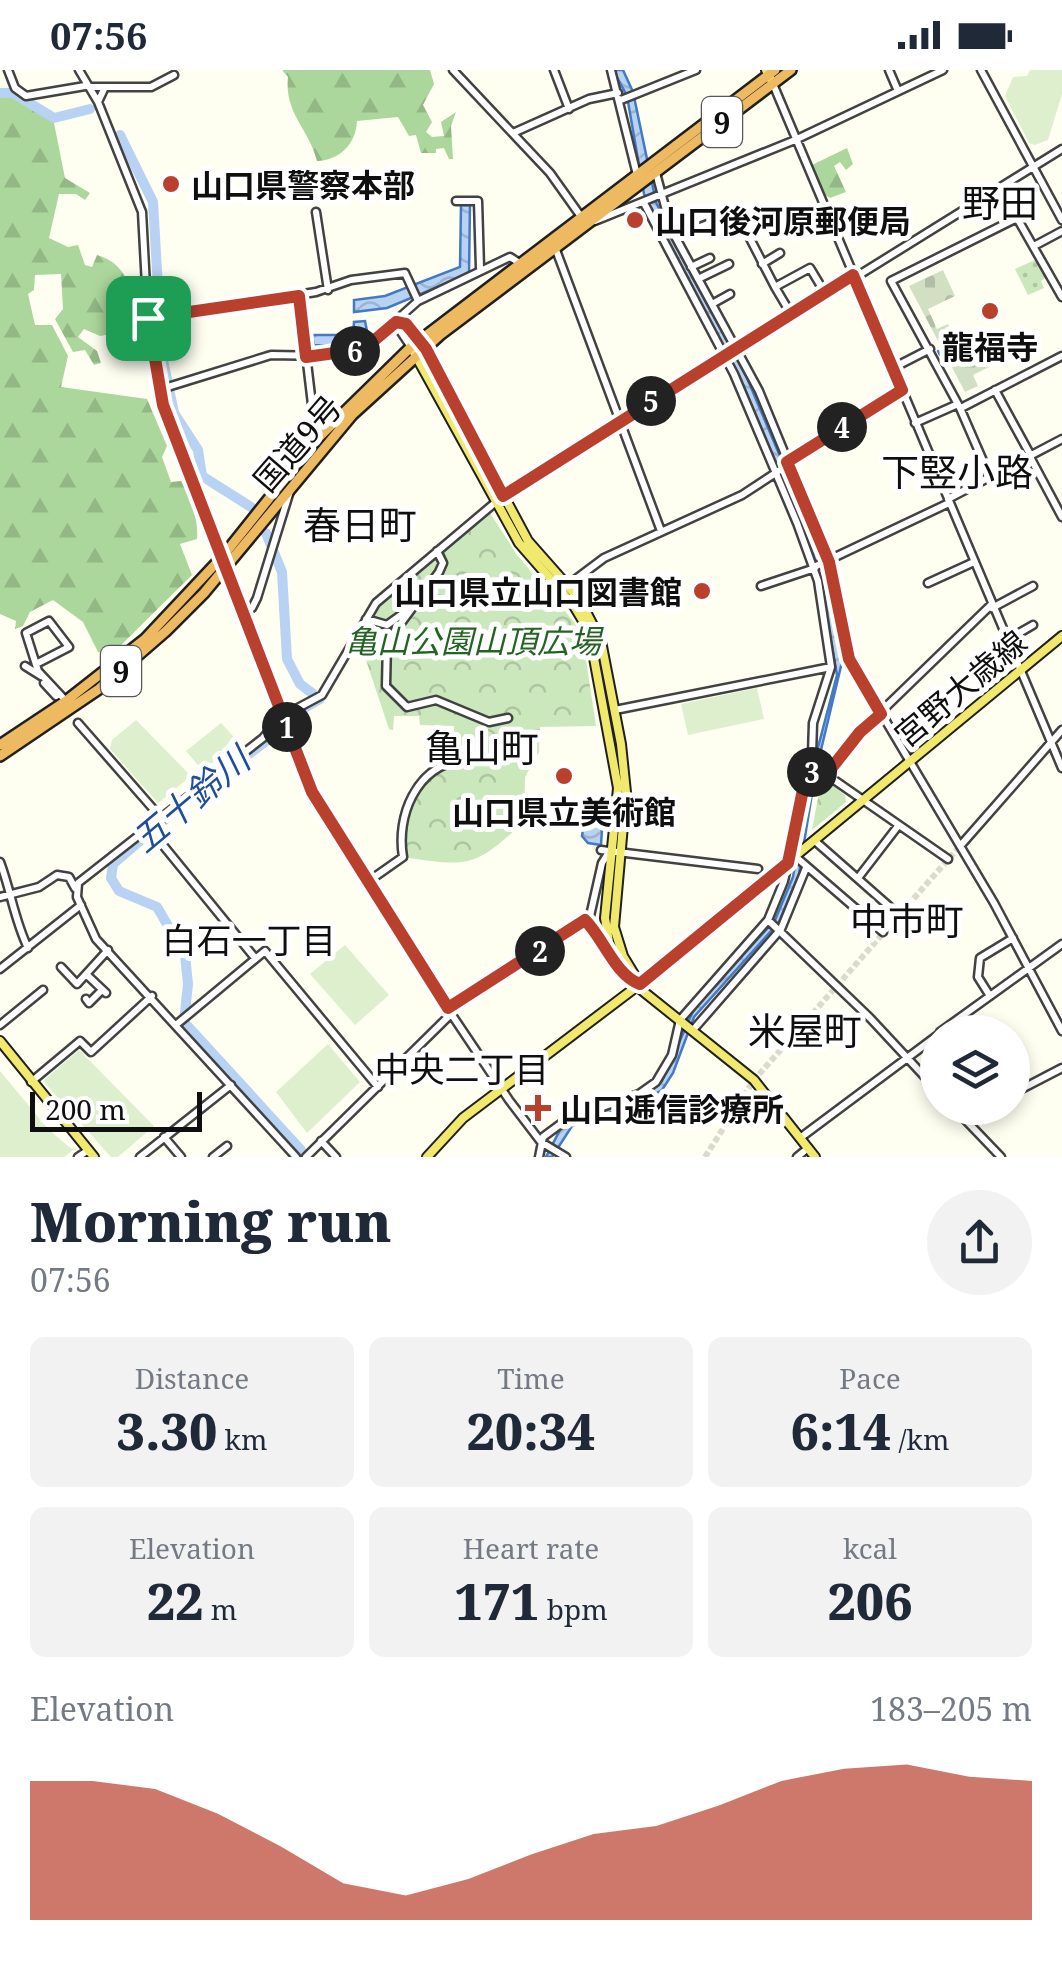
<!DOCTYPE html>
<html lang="en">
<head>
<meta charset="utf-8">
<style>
	body { margin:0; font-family:"Noto Serif","Noto Sans JP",serif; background:#f2f2f3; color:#1f2937; height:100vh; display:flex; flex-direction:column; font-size:38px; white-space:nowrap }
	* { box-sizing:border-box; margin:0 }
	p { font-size:32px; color:#747a83 }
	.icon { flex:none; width:55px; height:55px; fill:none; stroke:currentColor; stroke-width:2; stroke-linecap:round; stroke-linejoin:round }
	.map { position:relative; height:1087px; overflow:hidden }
	.panel { display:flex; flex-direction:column; background:#fff; flex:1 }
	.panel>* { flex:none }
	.buttons { position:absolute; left:920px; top:945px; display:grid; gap:20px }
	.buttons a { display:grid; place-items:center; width:110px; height:110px; border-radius:50%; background:#fff; box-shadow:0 5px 15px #0003; font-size:50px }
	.scale { position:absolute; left:30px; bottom:25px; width:172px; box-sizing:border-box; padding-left:10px; border:5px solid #0f0f0f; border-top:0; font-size:28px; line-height:35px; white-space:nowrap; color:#0f0f0f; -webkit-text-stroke:8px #fff; paint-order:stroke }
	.pin { position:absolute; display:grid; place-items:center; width:85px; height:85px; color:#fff; margin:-42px; border-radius:20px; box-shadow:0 5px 15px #0006 }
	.km { position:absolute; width:50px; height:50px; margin:-25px; border-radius:50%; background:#222; color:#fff; font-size:28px; line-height:50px; text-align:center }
	.round { display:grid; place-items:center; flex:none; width:105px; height:105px; border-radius:52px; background:#f2f2f3 }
	.overview { display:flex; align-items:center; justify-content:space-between; height:170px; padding:0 30px }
	h1 { font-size:55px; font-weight:800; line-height:75px }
	.stats { display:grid; grid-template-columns:repeat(3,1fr); gap:15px; height:170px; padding:10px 30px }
	.stats div { display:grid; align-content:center; border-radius:15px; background:#f2f2f3; text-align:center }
	.stats b { font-size:50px; font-weight:800 }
	.stats small { font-size:28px; font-weight:400 }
	.stats p { font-size:28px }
	.chart { height:280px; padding:20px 30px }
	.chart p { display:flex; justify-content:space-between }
	.chart svg { width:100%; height:180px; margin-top:10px; fill:#b8402d; opacity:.7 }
	.status { display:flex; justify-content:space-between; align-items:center; height:70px; padding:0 50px; background:#fff; direction:ltr }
	.status svg { height:28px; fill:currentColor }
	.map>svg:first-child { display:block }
	.grass { fill:url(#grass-dots) }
	.forest { fill:url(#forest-firs) }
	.cemetery { fill:url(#cemetery-stones) }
	.park { fill:url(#park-crowns) }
	.pitch { fill:#ddefcd }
	.water { fill:url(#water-waves); stroke:#437ac6; stroke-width:2.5 }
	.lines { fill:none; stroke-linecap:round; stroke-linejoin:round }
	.stream { stroke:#437ac6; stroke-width:2.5 }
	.river { stroke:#b8d2f3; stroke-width:10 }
	.minor-tunnel { stroke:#dadacf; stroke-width:6; stroke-dasharray:6 3; stroke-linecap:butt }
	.minor-casing { stroke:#424242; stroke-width:11 }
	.major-casing { stroke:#202020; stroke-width:12 }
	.highway-casing { stroke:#202020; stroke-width:14 }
	.minor { stroke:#fff; stroke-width:6 }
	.major { stroke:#f1e96e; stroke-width:8 }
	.highway { stroke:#edba61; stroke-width:9 }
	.route-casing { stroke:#fff; stroke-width:20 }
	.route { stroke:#b8402d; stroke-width:12 }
	.poi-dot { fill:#b8402d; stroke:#fff; stroke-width:4 }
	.labels { text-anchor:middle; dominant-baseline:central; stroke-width:10; stroke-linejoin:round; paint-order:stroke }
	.shield { fill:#fff; stroke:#575757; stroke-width:2.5 }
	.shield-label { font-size:30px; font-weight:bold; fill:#0f0f0f }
	.poi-label { font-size:32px; font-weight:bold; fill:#0f0f0f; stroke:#fff; text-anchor:start }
	.street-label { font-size:32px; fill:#0f0f0f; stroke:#fff }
	.park-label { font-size:32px; font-style:italic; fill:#246422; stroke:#fff }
	.water-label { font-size:35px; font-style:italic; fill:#1e4d9b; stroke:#fff }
	.neighbourhood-label { font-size:35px; fill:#0f0f0f; stroke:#fff }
	.quarter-label { font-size:38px; fill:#0f0f0f; stroke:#fff }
</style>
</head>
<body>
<div class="status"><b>07:56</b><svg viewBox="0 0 49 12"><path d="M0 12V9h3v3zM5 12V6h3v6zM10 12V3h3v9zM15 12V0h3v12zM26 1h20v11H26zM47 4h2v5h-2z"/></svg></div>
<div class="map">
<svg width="1062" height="1087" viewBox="0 0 1062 1087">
	<defs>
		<pattern id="grass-dots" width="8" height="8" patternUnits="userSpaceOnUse" patternTransform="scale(2.5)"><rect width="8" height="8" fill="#cbe7bc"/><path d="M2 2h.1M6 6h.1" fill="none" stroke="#adc5a0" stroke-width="1.8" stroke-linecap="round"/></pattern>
		<pattern id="forest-firs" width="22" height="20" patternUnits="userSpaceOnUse" patternTransform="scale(2.5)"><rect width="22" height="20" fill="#acd79c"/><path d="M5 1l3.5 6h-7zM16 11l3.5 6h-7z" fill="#93b785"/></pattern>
		<pattern id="cemetery-stones" width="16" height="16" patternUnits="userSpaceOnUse" patternTransform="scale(2.5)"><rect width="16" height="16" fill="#d1e0c3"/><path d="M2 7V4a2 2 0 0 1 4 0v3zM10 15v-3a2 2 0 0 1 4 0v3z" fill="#b2bfa6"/></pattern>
		<pattern id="park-crowns" width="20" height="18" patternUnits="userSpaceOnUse" patternTransform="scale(2.5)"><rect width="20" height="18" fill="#cbe7bc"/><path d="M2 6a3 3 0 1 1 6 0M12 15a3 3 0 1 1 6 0" fill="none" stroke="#adc5a0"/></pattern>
		<pattern id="water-waves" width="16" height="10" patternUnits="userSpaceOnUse" patternTransform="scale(2.5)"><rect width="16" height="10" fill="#b8d2f3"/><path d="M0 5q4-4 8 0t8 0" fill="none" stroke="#9db3cf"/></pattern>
	</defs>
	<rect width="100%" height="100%" fill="#fefef1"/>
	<path class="grass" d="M1037,189l10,18 -6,4 3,7 -16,7 -13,-26z"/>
	<path class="forest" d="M282,0h148l4,14 -11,21 9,17 -6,10 6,5 12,-1 -3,-14 15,-10 -5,14 2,33h-4l-5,-11 -8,1v4h-15l-5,-18 -7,1 -11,-19 -41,4c-1,23 -17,39 -40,40 -8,-32 -33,-48 -29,-84z
		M0,27h12l42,26 11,55 25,15 -5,7 -9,-6h-17l-10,44 19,9 10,-2 7,20 7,2 5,-12c24,7 28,22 39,41l-9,5 -10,32 -17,3 -16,-7 -6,8 19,14 4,12 -7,2 -9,-15 -12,2 -18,-33 8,-10 -2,-35 -26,1 -1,15 -6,4 7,31h17l16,31 -7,31 86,12 20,47 -5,11 9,25 10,-1c9,14 18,40 16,58l-17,5 12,31 -81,80 -13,-3 -15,-30 -30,-22 -23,12 -7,14 -8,3 1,-8 -16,-7z
		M847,78l6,16 -7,6 -6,-8 -6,4 12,26 -16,6 -8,-5 -10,-28z"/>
	<path class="cemetery" d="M943,200l12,26 -27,13 9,20 11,-5 5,12 7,-3 9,17 13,-6 11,21 -20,10 5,11 -13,6 -56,-106z"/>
	<path class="park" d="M490,443l27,42 57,67 9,18 13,86 -56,1 -1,25 -14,25 -1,45c-51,46 -54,45 -121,35 3,-52 5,-69 52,-97l-1,-34 -34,-1 -1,-9h-25l-1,14 -4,-1 -29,-87 17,-35z
		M822,707l23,18 1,7 -34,28z"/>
	<path class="pitch" d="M1030,0h32v24l-14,46 -13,5 -6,-2 -24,-47 8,-19 14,-1z
		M757,618l7,31 -76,16 -7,-31z
		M136,650l55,56 -33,27 -48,-54 2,-9z
		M221,653l12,13 -9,13 2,4 -24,17 -16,-19z
		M345,875l44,50 -34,30 -45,-51z
		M328,974l32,38 -53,51 -31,-41z
		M79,980l75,76 -36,31h-7l-68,-76z
		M0,1001l49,59 24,20 -9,7h-64z"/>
	<path class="water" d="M613,0h10l10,22 23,110 26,56 65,120 76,180 10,35 9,69 -27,113 -16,99 -20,48 -85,95 -21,56 -11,17 -21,12 -69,24 -20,31h-6l16,-31 19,-11 63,-20 18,-14 32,-72 81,-89 18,-43 18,-103 26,-99 -19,-108 -77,-187 -75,-135 -22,-51 -17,-98z
		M461,135h9l-1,69 -82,34 -33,4v-12l31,-4 75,-29z
		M365,251l3,15c-18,12 -35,10 -54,9l-2,-10h41l1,-13z
		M588,727h16l-3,48 -13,-2 -6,-7z"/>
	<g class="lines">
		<path class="stream" d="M938,281l2,4"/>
		<path class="river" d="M0,23h13l41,25 36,-9
			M120,65l33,67 9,153 12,58 24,37 4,26 49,31
			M266,463l16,39 5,87 13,25 20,15 -26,15
			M214,710l51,-38 12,-16
			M196,723l-83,71 -2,14 8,13 38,16 28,48 3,29 -4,38 117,128 1,7"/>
		<path class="minor-tunnel" d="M705,1087l49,-77 206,-234"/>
		<defs>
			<path id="minor" d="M8,0l7,18 11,8 59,-10
				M79,0l19,32 7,-15
				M453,0l97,103 32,45
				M554,0l15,39
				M611,0l26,105
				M889,0l9,21
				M981,0l81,150
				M773,14l289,684
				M89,17h62l23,-12
				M621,30l75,-30
				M98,32l44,110 7,129 9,49 154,402 85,141 112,167 32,42 25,15
				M513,63l76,-34 29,-6
				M656,103l15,56 88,162 60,146 18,57 12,65 145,244 68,128
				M456,131h22l2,67
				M316,142l12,78
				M595,151l200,-81 148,-70
				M741,151l34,66
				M671,159l44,-17
				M1034,176l28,-15
				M556,180l105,281
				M762,194l18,-11
				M691,197l19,-9
				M698,209l31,-15
				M299,225l17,143
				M712,234l18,-10
				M791,244l-16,-27 35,-19 15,25
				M148,248l168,-26 35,-12 54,-7 13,28
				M395,253l16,24
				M397,253l9,1 14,16
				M893,298l37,-19
				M158,320l113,-35 53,1 40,-7 54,-48 92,-44 11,7
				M995,320l36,66
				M961,338l101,-52
				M915,353l43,-19
				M1030,387l32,60
				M990,407l-30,-69 -69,-127 126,-63 45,79
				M948,429l114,-60
				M437,481l6,12 -4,9 -52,70 -1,44 21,21 29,-7 53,22 19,-4
				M814,497l135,-64
				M928,513l46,-21
				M761,516l54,-18
				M564,518l40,-30 138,-63 160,-105
				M992,538l41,-22
				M242,542l10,-4 5,-10 33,-107
				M366,549l21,6 25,-18
				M1007,570l26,-15
				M36,594l33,-17 -20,-26 -23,12 12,38 28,30
				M25,596l16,10
				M44,613l12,13
				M615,640l216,-43
				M78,653l84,96
				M807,701l20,4 121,84
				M827,705l33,-43 131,-127
				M149,758l106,130
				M815,771l84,74
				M961,775l101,-115
				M601,780l157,19
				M796,787l87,75
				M0,792c11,29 14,57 28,86
				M858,808l40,-52
				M366,813l37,-26c-7,-41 13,-90 58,-97
				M0,827l39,-10 18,-12 12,2 6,11
				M585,850l18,19 5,12
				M768,850l102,98 68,73
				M61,897l16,17 31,-34
				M0,899l81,-64
				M87,905l19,18
				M990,926l-12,-19 2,-19 33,-20
				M86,929l3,4 13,-13
				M448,938l142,-92 12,-53 7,-11
				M177,954l88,-73 113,136
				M0,955l43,-35
				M693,960l88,-101 25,-61
				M940,962l122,-88
				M31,1012l49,-41 11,11 61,-56
				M1012,1024l50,-26
				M954,1038l47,49
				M968,1052l22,-14
				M164,1067l17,20
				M800,1068l138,-103
				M321,1071l15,16
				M78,1087l9,-6
				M140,1087l91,-72
				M213,1087l14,-11
				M296,1087l-200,-218 -19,-42 1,-14 185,-145 18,-21 41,-22 54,-92 127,-107 559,-347
				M306,1087l146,-144
				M539,1087l4,-20 23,-17 73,-26 17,-12 16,-27 8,-35 88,-100 16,-39 28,-127 1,-31 18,-56 -13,-86 -21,-58 -63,-149 -90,-171
				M797,1087l11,-9"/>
			<path id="major" d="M766,0l7,14
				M423,275l105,196 52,59 21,41 20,103 5,48 -12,135 9,29 17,28
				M411,277l108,196 55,63 15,25 29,157 -13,130 5,30 19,32 125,100 61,77
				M0,971l94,116
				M427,1087l36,-39 177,-134 422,-348"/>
			<path id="highway" d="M0,675l66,-44 79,-62 78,-83 92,-115 96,-94 364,-277
				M0,686l99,-67 67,-58 38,-38 148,-178 88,-80 351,-265"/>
		</defs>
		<use href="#minor" class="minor-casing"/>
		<use href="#major" class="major-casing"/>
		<use href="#highway" class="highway-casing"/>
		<use href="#minor" class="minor"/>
		<use href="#major" class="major"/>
		<use href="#highway" class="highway"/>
	</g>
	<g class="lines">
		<defs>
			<path id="route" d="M853,205l49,115 -115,72 42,100 20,97 32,55 -21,18 -34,43 -19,-5 -19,93 -148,121c-25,-9 -36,-45 -55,-64l-137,88 -136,-216 -149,-387 -15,-87 151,-22 7,61 58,-8 32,-27 10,2 20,25 77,147z"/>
		</defs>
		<use href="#route" class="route-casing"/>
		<use href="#route" class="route"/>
	</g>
	<g class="poi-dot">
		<circle cx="171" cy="114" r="10"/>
		<circle cx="635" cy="150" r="10"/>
		<circle cx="990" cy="241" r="10"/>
		<circle cx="702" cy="521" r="10"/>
		<circle cx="564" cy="706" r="10"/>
		<path d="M533 1023h10v10h10v10h-10v10h-10v-10h-10v-10h10z"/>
	</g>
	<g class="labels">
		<g class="shield">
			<rect x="702" y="27" width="40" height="50" rx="8"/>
			<rect x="101" y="576" width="40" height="50" rx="8"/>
		</g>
		<g class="shield-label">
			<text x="722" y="52">9</text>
			<text x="121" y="601">9</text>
		</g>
		<g class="poi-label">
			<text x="191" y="114">山口県警察本部</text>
			<text x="655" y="150">山口後河原郵便局</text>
			<text x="990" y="276" text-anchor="middle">龍福寺</text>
			<text x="682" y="521" text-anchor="end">山口県立山口図書館</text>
			<text x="564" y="741" text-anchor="middle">山口県立美術館</text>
			<text x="560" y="1038">山口逓信診療所</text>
		</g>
		<g class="street-label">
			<text transform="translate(297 373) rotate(-49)">国道9号</text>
			<text transform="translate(960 618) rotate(-40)">宮野大歳線</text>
		</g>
		<g class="park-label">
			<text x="473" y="570">亀山公園山頂広場</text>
		</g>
		<g class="water-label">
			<text transform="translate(190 729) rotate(-40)">五十鈴川</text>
		</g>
		<g class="neighbourhood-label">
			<text x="249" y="869">白石一丁目</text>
			<text x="462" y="998">中央二丁目</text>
		</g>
		<g class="quarter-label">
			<text x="1000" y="132">野田</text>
			<text x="957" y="401">下竪小路</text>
			<text x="360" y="454">春日町</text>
			<text x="482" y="677">亀山町</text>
			<text x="907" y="850">中市町</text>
			<text x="805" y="960">米屋町</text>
		</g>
	</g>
</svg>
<div class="buttons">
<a><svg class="icon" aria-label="layers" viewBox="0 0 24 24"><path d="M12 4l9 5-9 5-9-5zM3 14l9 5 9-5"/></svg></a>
</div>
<div class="scale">200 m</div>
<div class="pin" style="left:148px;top:248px;background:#1e9e55"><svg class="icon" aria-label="arrive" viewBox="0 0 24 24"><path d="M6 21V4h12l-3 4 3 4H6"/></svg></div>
<b class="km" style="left:287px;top:657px">1</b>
<b class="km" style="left:540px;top:881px">2</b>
<b class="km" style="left:812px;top:702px">3</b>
<b class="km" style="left:842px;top:357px">4</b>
<b class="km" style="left:651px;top:331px">5</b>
<b class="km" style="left:355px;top:281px">6</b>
</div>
<section class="panel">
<div class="overview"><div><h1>Morning run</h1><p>07:56</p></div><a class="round"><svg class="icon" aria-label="share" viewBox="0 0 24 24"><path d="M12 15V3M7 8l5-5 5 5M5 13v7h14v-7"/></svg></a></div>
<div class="stats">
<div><p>Distance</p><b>3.30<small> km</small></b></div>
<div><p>Time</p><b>20:34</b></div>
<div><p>Pace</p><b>6:14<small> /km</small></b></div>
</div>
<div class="stats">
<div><p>Elevation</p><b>22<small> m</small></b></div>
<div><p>Heart rate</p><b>171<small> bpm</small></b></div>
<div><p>kcal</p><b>206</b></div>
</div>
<div class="chart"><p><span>Elevation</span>183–205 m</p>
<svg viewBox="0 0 160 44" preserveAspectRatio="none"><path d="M0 44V10L10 10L20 12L30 18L40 26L50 35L60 38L70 34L80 28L90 23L100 21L110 16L120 10L130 7L140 6L150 9L160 10V44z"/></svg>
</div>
</section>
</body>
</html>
